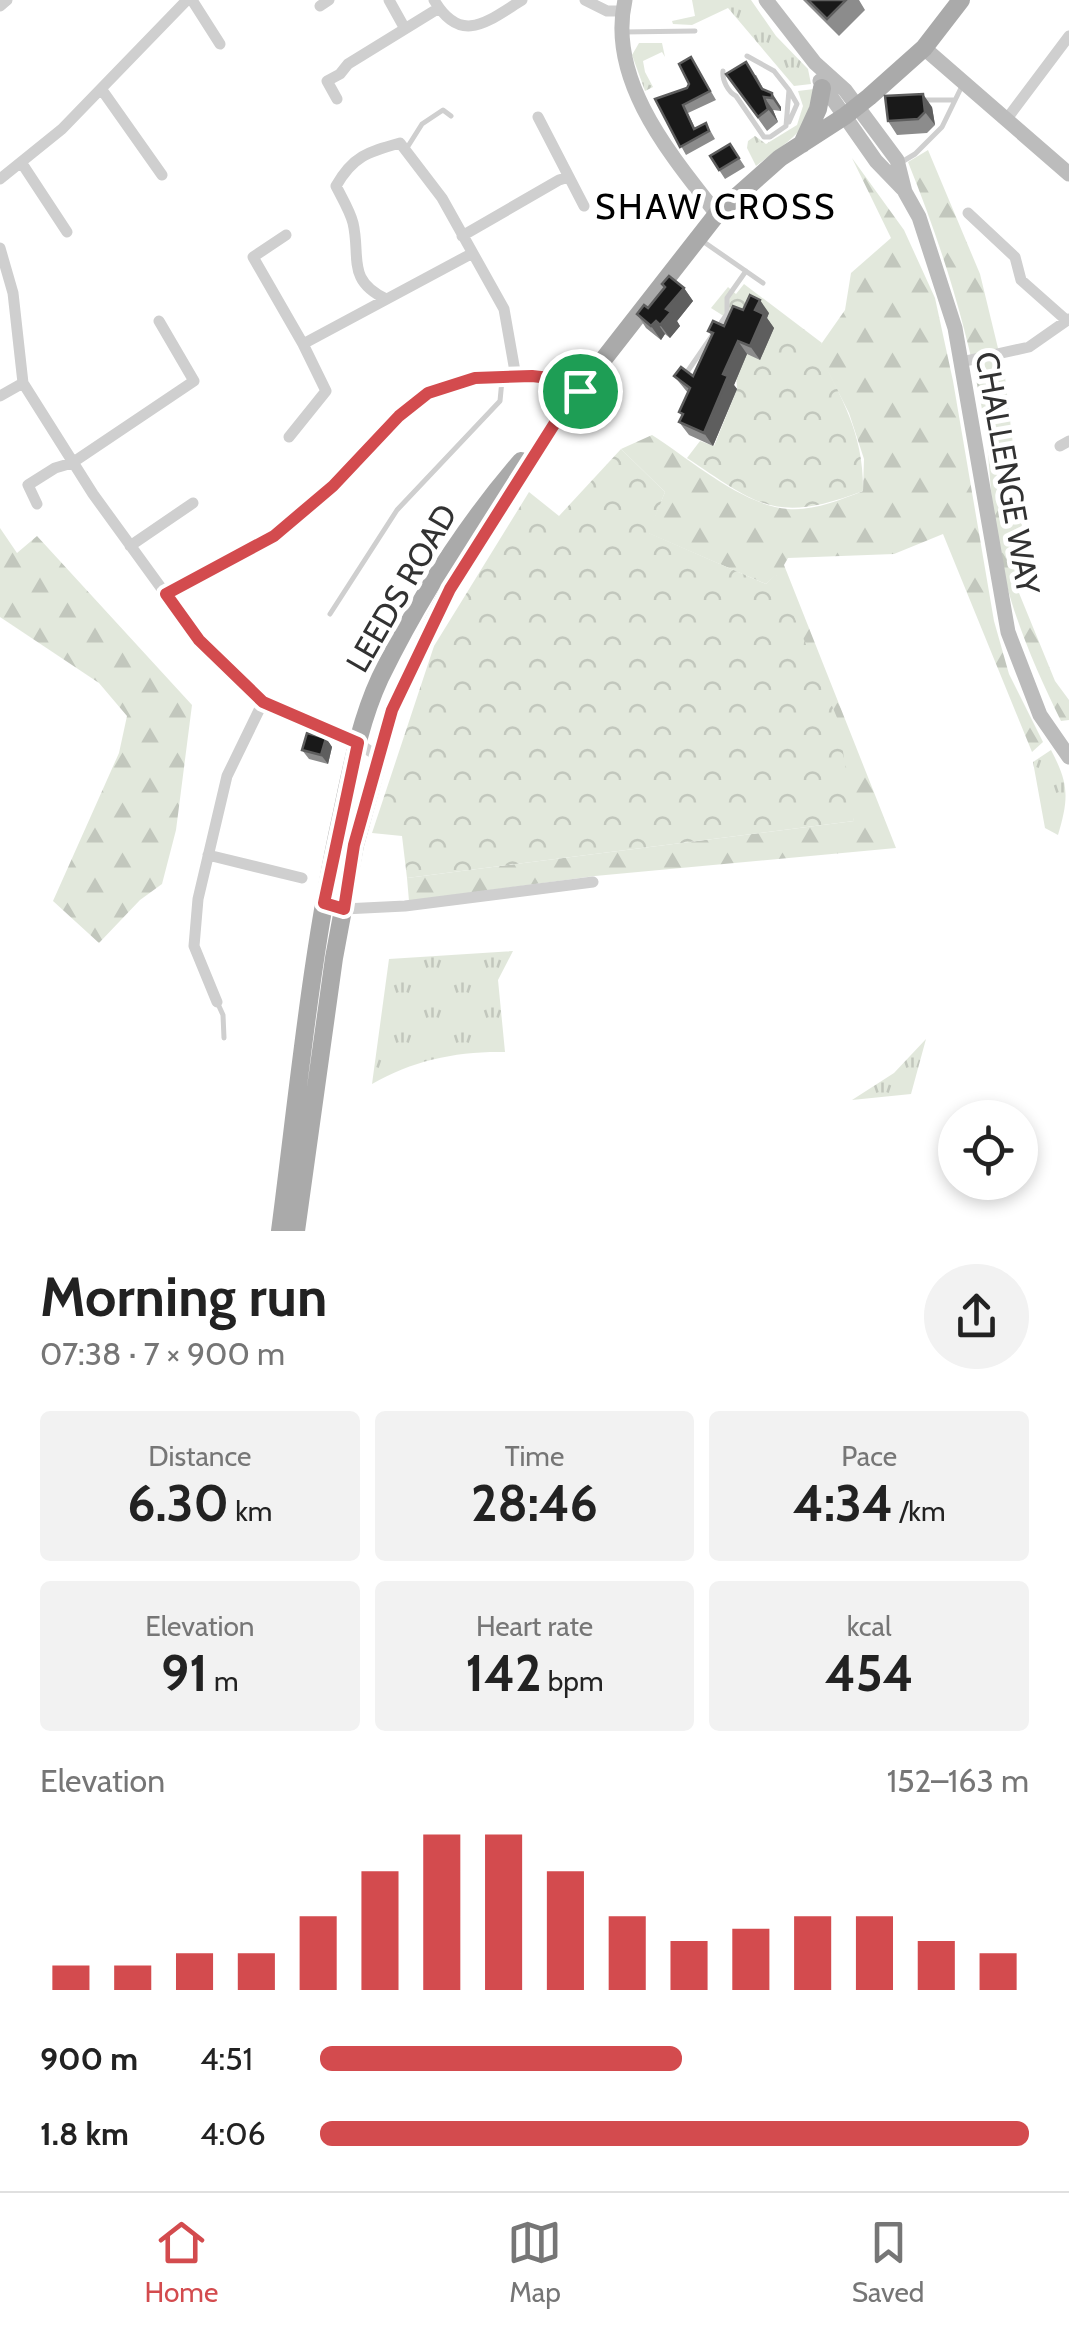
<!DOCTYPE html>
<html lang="en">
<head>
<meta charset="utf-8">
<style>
	body { margin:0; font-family:Cabin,sans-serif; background:#f2f2f2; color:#222; height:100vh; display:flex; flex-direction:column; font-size:38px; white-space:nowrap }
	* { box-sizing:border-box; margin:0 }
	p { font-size:32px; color:#767676 }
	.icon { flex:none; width:55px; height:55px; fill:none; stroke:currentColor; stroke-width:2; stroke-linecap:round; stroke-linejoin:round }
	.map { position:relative; height:1231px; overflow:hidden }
	.panel { display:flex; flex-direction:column; background:#fff; flex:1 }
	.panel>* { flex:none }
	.controls { position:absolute; left:938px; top:1100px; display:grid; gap:20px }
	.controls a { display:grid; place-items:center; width:100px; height:100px; border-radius:50%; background:#fff; box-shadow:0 5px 15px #0003; font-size:50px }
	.pin { position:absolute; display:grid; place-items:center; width:85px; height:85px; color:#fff; margin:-42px; border:5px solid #fff; border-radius:50%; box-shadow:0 2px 10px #0007 }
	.round { display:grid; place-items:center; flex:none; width:105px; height:105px; border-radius:52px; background:#f2f2f2 }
	.overview { display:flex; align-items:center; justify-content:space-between; height:170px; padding:0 40px }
	h1 { font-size:55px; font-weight:700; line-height:75px }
	.figures { display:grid; grid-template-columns:repeat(3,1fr); gap:15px; height:170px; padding:10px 40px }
	.figures div { display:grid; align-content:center; border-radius:10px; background:#f2f2f2; text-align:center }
	.figures b { font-size:50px; font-weight:700 }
	.figures small { font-size:28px; font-weight:400 }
	.figures p { font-size:28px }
	.chart { height:280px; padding:20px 40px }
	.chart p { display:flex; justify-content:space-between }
	.chart svg { width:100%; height:180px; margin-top:10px; stroke:#d34b4e; stroke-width:6 }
	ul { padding:0 40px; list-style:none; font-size:32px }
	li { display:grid; grid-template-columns:160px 120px 1fr; align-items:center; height:75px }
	li i { height:25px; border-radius:12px; background:#d34b4e }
	.dock { display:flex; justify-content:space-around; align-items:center; height:140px; border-top:2px solid #e0e0e0; background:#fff; font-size:28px; color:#767676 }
	.dock a { display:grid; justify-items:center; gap:5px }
	.dock .selected { color:#d34b4e }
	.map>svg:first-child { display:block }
	.grass { fill:url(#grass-tufts) }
	.forest { fill:url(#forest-firs) }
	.park { fill:url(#park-crowns) }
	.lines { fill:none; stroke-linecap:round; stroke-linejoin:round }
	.lane { stroke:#cfcfcf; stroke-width:5 }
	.street { stroke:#cfcfcf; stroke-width:11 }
	.secondary { stroke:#bcbcbc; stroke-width:15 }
	.primary { stroke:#aaa; stroke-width:18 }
	.wall { fill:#8c8c8c }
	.shaded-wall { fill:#5e5e5e }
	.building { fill:#191919; stroke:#5e5e5e; stroke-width:2.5 }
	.route-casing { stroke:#fff; stroke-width:20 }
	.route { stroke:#d34b4e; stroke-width:12 }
	.labels { text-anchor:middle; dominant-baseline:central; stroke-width:10; stroke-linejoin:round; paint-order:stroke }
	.street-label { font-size:32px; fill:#323232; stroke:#fff }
	.neighbourhood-label { font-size:35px; letter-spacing:2.5px; fill:#000; stroke:#fff }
</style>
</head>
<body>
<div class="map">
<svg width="1069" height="1231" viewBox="0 0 1069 1231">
	<defs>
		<pattern id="grass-tufts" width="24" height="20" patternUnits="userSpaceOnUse" patternTransform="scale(2.5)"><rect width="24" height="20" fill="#e2e8dc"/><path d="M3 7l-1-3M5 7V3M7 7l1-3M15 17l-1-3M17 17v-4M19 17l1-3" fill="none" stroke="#c2c7bd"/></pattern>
		<pattern id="forest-firs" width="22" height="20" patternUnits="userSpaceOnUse" patternTransform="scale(2.5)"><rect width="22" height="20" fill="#e2e8dc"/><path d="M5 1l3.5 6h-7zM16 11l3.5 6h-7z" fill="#c2c7bd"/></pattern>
		<pattern id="park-crowns" width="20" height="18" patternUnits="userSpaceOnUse" patternTransform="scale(2.5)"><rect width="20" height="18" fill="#e2e8dc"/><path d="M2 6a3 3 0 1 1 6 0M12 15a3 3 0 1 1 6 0" fill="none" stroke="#c2c7bd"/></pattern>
	</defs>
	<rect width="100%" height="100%" fill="#fff"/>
	<path class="grass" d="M692,0h59l25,36 32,33 3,15 -17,2 -66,-78 -36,17 -19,-1 -1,-3 23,-5z
		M639,43h23l3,14 -3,-5 -19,9 2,11 8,15 -8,4 -13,-36z
		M814,89c6,36 -34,58 -58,77l-9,-18 1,-7 7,-5 11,8 31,-19 6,-19 -5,-15z
		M1051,750c18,34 18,48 7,85l-13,-7 -12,-66z
		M513,951l-15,29 7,72c-47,-1 -92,8 -133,32l17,-125z
		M926,1039l-15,55 -59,6 42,-27z"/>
	<path class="forest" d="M928,150l52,124 25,103 17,144 -3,72 36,88 14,19v20l-8,1c-29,-59 -56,-122 -65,-188 -7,-42 -6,-87 -15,-129 -16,-84 -41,-163 -73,-242z
		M852,158l52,72 31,68 18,83 41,240 15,53 34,68 -11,10 -89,-218 -49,20 -106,4 -4,7 112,283 -301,28 -186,25 -2,-23 447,-57 -78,-246 -10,9 -118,-51 17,-41 -44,-43 31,-14c39,25 90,70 136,74 25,2 52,-9 75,-18l1,-32 -15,-46 -32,-63 28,-40 6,-37 40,-35z
		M0,528l17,25 20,-17 155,169 -16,125 -14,54 -22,16 -41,43 -46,-42 66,-148 8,-37 -28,-33 -99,-66z"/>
	<path class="park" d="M744,284l78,59 -4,7c24,50 46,84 45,141 -87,33 -104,15 -176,-33l13,-17 14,5 23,-57 -4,-67 -22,-14 17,-21 8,7z
		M621,449l44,43 -16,41 117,51 10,-10 62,146 16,101 -447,57 -5,-42 -30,-3 62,-187 95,-154 30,24z"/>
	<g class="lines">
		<path class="lane" d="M623,32l72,-1
			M723,71c-1,9 5,21 13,25l28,41h6l16,-11 3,-36 -15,-19 -27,-15
			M922,100h31
			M789,122l8,-18 -8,-14
			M405,151l17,-27 21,-14 8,6
			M900,163l15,-9 27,-27 19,-39
			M701,240l62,43
			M685,375l42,-61v-16l19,-27
			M330,614l67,-104 103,-109 2,-21
			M218,1004l5,11 1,23"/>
		<path class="street" d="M192,0l28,44
			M389,0l15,27
			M434,0c27,46 54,21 88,0
			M585,0l22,11h16
			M0,6l7,-6
			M320,6l9,-6
			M102,90l60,85
			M337,99l-10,-18 13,-7 8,-10 91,-56
			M538,117l46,89
			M1006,120l63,-84
			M21,162l46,70
			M0,179l62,-50 125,-129
			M968,213l47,44 6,23 45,40
			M286,235l-33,22 50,87 23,47 -37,46
			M462,236l97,-56 10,-3
			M0,248l13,45 10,90 70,111 106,146 64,62 95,41 19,13
			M386,299c-40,-19 -25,-42 -33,-76 -3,-12 -11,-25 -17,-37 17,-30 32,-34 64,-43l42,55 62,111 12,68
			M303,344l168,-90
			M961,362l68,-15 40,-28
			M0,396l23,-13
			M1060,446l9,-5
			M37,504l-9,-19 27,-17 17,-5 122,-82 -35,-60
			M130,546l63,-43
			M166,594c36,-19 75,-36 108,-58 57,-38 96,-106 152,-141 23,-14 54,-17 81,-18 28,0 48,0 73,14
			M208,855l94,23
			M324,903l20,6 61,-3 188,-24
			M217,1002l-23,-56 4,-47 29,-123 36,-74"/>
		<path class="secondary" d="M625,0c-18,80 45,154 92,214
			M766,0l49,63 30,27 52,70 8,32 14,25 36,111 53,304 32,83 29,42
			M924,48l145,126
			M820,81l56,80 27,28"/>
		<path class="primary" d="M802,144l16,-35 4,-21
			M280,1231c18,-138 31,-278 61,-414 10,-47 19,-96 39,-139 38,-78 85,-152 141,-217
			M296,1231l38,-273 21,-113 37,-135 57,-121 111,-174 157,-201 63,-56 65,-42 24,-19 55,-49 37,-48"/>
	</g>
	<path class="wall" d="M803,0h56l6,10 -26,26z
		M691,57l25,43 -28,13 7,15 11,-5 9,16 -29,16 -31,-56 32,-11 2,-4z
		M726,74l30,1 8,15 17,17v4l-8,-1 5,12 -11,9z
		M932,107l3,18 -8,8 -30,2 -9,-14z
		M730,144l15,23 -20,12 -15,-23z
		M662,284l22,4 9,13 -16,20 3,5 -10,12 -5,-4 -4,6 -15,-12 -9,-14 11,-6 16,-20z
		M743,310l26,3 -2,5 7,10 -14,32 -13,-6 -13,31 3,4 -24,57 -24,-11 -10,-13 3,-6 -3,-4 9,-19 -14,-17h19l18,-41 -3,-4 16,-5z
		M326,738l6,9 -4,17 -19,-5 -7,-9z"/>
	<path class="shaded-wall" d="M772,93l9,14v4l-9,-13z
		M923,94l9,13 3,18 -10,-13z
		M764,97l9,13 5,12 -10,-13z
		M684,288l9,13 -16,20 3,5 -10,12 -10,-13 6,-16z
		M760,300l9,13 -2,5 7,10 -14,32 -10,-14 5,-36z
		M656,321l9,13 -4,6 -10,-14z
		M738,341l9,13 -13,31 3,4 -24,57 -9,-13 19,-59z
		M326,738l6,9 -4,17 -7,-9z"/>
	<path class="building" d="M808,0h38l-19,19z
		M691,57l19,34 -27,14 11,24 12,-6 3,8 -29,16 -25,-48 32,-11 2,-4 -10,-20z
		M746,62l16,27 10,4v5l-8,-1 4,12 -10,8 -32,-43z
		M923,94l2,18 -7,7 -30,2 -3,-25z
		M730,144l9,14 -20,12 -9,-14z
		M669,276l15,12 -18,21 5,3 -11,13 -4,-4 -5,5 -14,-12 7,-9 4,3 17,-21 -3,-3z
		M750,295l10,5 -5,10 9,4 -14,32 -12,-5 -15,33 5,2 -24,57 -25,-11 4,-8 -4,-2 11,-24 -16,-12 7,-9 12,9 20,-43 -5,-2 5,-10 11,5 9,-20 10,4z
		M307,733l19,5 -5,17 -19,-5z"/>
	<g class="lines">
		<defs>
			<path id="route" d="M532,376l26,3 22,12 -20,24 -110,174 -58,121 -38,135 -10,64 -20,-6 34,-160 -95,-41 -64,-62 -33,-46 108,-58 59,-50 66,-70 29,-23 47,-15z"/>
		</defs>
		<use href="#route" class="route-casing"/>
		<use href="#route" class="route"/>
	</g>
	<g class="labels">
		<g class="street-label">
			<text transform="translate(1008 473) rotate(80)">CHALLENGE WAY</text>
			<text transform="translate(401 588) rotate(-60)">LEEDS ROAD</text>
		</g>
		<g class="neighbourhood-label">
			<text x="716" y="206">SHAW CROSS</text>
		</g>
	</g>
</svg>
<div class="controls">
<a><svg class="icon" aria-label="locate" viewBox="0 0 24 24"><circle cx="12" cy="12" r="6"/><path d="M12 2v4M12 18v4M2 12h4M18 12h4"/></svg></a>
</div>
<div class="pin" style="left:580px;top:391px;background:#1e9e55"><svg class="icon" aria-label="arrive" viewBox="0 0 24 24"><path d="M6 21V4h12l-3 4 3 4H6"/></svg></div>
</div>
<section class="panel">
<div class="overview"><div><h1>Morning run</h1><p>07:38 · 7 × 900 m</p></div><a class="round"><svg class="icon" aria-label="share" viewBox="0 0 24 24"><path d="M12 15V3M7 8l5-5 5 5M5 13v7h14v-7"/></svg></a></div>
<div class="figures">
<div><p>Distance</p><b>6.30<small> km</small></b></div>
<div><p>Time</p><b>28:46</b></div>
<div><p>Pace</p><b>4:34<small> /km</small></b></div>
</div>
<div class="figures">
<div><p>Elevation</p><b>91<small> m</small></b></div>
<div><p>Heart rate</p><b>142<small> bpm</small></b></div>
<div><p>kcal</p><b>454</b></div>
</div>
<div class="chart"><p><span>Elevation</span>152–163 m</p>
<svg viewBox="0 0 160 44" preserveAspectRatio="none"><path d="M5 44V38M15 44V38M25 44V35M35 44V35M45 44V26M55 44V15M65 44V6M75 44V6M85 44V15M95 44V26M105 44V32M115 44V29M125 44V26M135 44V26M145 44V32M155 44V35"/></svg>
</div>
<ul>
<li><b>900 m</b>4:51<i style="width:51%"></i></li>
<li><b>1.8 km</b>4:06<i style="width:100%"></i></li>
</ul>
</section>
<nav class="dock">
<a class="selected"><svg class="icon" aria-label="home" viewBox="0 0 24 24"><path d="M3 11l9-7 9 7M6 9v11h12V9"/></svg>Home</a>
<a><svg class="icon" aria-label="map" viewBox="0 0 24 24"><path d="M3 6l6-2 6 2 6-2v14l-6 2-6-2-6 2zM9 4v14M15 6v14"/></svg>Map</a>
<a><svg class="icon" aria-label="saved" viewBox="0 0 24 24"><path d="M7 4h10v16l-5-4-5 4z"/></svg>Saved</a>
</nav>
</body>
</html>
